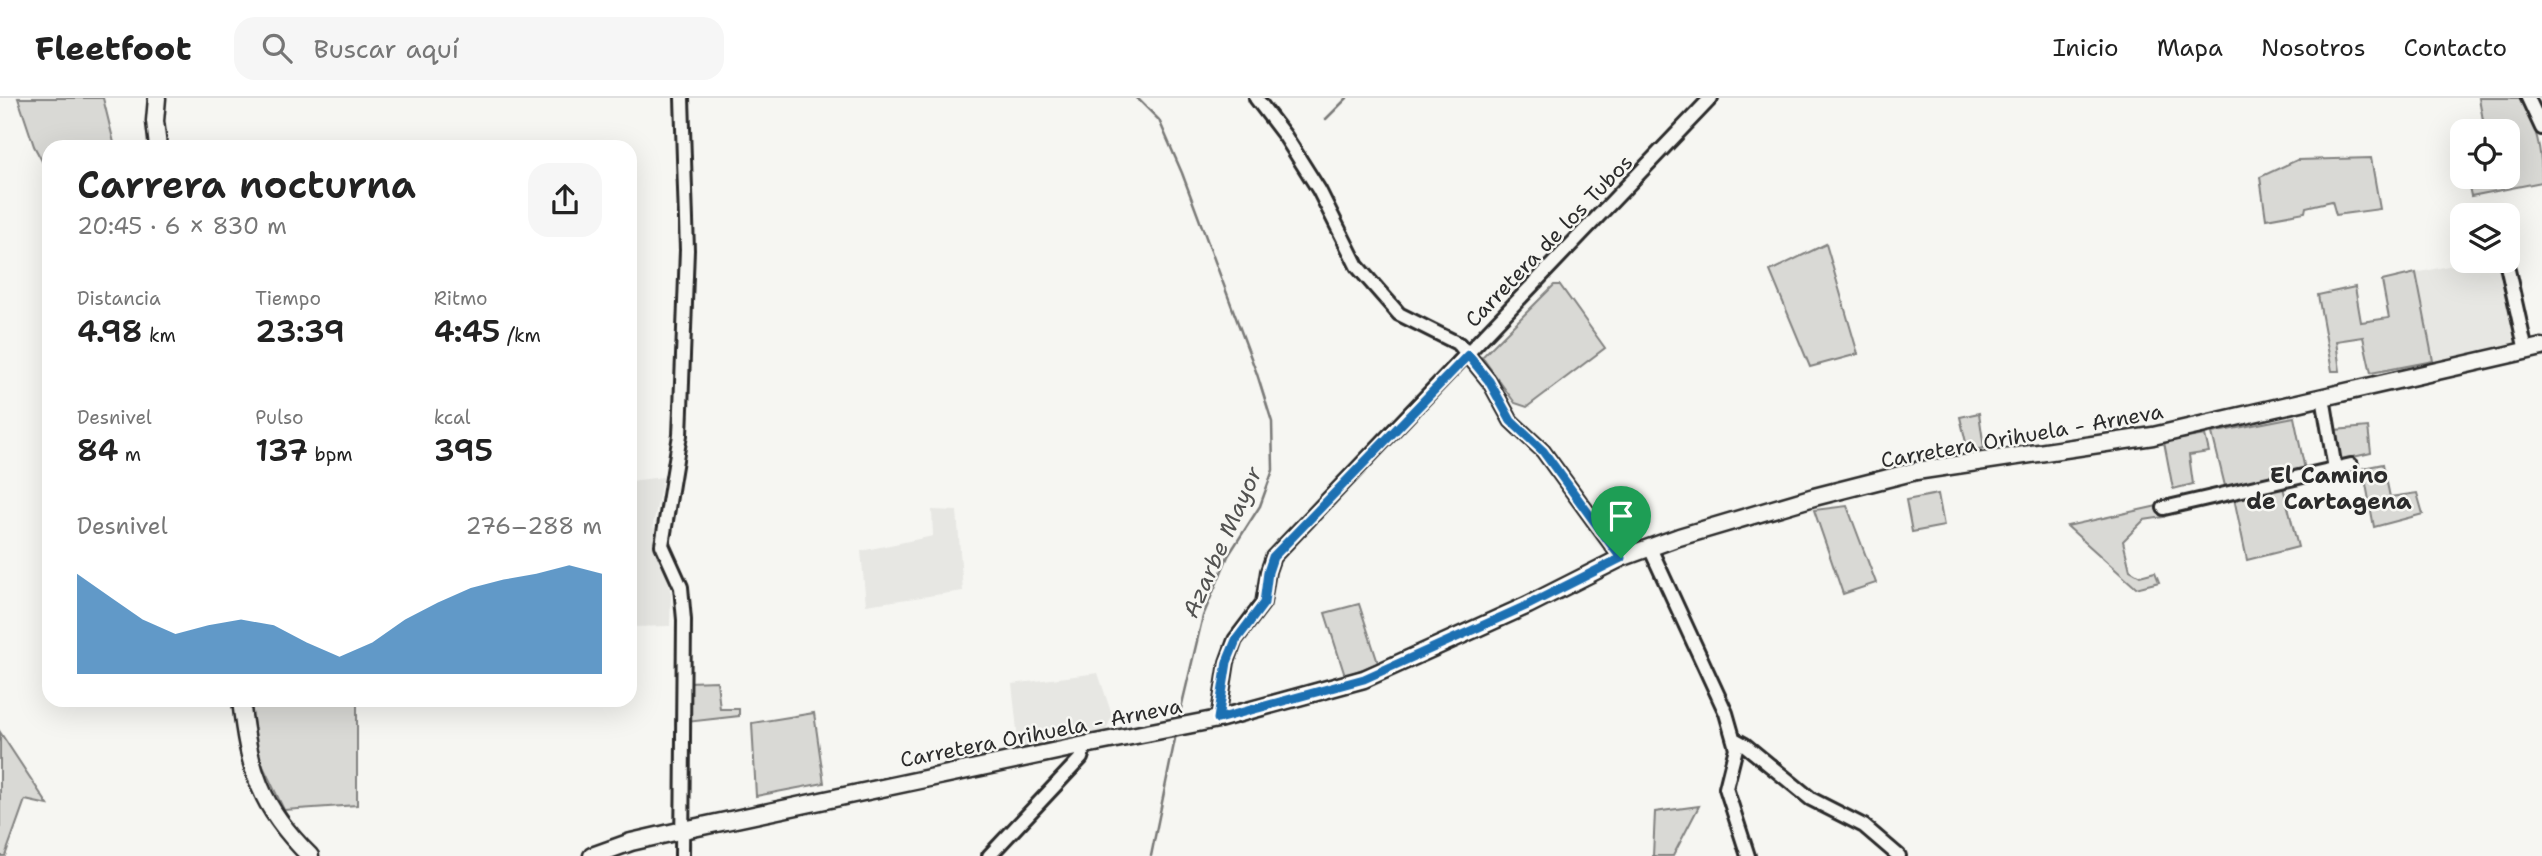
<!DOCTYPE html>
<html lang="es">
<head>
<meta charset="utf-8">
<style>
	body { margin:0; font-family:"Shantell Sans",sans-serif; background:#f6f6f6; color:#222; height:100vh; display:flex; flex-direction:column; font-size:26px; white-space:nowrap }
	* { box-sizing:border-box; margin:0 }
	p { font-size:23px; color:#767676 }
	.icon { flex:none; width:38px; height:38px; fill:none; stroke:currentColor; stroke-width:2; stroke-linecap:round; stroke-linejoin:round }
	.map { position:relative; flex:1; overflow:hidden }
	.panel { position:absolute; left:42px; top:42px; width:595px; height:567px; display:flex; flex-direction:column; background:#fff; border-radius:21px; box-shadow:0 7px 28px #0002 }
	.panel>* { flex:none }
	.fabs { position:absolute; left:2450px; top:21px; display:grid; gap:14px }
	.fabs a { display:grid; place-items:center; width:70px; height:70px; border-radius:14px; background:#fff; box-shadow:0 7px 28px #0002; font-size:35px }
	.pin { position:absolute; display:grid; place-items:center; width:60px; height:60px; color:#fff; margin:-72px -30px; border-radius:50% 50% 50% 0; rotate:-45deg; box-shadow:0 0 7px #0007 }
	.pin .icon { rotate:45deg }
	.round { display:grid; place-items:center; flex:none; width:74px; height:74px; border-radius:21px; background:#f6f6f6 }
	.head { display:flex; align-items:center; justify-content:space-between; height:119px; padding:0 35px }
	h1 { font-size:38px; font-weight:600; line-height:52px }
	.stats { display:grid; grid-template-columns:repeat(3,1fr); gap:10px; height:119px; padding:7px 35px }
	.stats div { display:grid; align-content:center }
	.stats b { font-size:30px; font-weight:600 }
	.stats small { font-size:19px; font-weight:400 }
	.stats p { font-size:19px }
	.chart { height:196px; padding:14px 35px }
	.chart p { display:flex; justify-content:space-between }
	.chart svg { width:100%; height:126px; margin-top:7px; fill:#1f6fb2; opacity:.7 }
	header { display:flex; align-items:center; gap:42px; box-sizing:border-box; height:98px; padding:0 35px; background:#fff; border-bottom:2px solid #e0e0e0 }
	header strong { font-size:33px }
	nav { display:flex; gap:38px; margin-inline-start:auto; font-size:24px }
	.search { width:490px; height:63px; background:#f6f6f6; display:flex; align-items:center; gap:18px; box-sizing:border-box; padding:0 24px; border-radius:21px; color:#767676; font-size:26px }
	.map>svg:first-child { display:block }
	.built { fill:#e7e7e3 }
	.green { fill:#d9d9d5; stroke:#828280; stroke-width:2 }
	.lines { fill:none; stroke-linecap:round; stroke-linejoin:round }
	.stream { stroke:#7a7a78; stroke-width:2.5 }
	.minor-casing { stroke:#2b2b2b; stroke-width:18 }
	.major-casing { stroke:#2b2b2b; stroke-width:21 }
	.minor { stroke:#f6f6f2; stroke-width:12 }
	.major { stroke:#f6f6f2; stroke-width:16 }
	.route-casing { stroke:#fff; stroke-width:14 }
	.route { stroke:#1f6fb2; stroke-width:9 }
	.labels { text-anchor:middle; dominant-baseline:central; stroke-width:5; stroke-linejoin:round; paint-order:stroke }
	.street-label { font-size:21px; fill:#2b2b2b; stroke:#f6f6f2 }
	.neighbourhood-label { font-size:23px; font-weight:bold; fill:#2b2b2b; stroke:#f6f6f2 }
	.water-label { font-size:23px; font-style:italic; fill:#525251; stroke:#f6f6f2 }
</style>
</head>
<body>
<header>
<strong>Fleetfoot</strong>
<div class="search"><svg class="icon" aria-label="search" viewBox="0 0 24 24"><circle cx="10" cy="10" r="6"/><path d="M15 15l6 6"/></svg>Buscar aquí</div>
<nav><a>Inicio</a><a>Mapa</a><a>Nosotros</a><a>Contacto</a></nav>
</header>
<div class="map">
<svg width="2542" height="758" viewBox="0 0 2542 758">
	<rect width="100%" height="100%" fill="#f6f6f2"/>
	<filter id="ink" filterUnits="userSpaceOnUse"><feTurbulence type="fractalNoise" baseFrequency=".0143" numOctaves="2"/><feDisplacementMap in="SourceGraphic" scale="14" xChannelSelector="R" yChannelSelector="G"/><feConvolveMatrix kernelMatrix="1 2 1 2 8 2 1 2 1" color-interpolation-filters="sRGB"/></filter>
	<g filter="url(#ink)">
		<path class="built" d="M2471,163h31l17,83 -86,17 -17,-88z
			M663,379l-10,48 18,68 -1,33 -40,1v-146z
			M932,412l25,1 6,80 -97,14 -5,-54 72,-15z
			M1098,575l14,42 -6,16 -87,18 -7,-65z"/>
		<path class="green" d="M18,0h85l12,49h-66v27l-15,-28z
			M2479,0h43c14,29 20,51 20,84l-71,14 -4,-19h41v-46h-23z
			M2371,60l9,51 -44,6 -4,-14 -26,6 -1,5 -39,7 -6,-42 37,-17z
			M1826,146l32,110 -48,13 -40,-96z
			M2416,175l17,88 -62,12 -8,-36 -27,4 4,30h-8l-14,-76 37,-8 6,35 28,-4 -7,-37z
			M1554,187h6l45,63 -78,59 -12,-4 -33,-46z
			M1979,315l5,35 -16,3 -8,-34z
			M2294,319l11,53 -79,20 -14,-57z
			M2368,329l3,26 -31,7 -5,-30z
			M2205,337l4,17 -20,3 4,29 -20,5 -9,-47z
			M2383,366l7,33 27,-4 6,21 -49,13 -11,-59z
			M2283,389l15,60 -51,13 -13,-62z
			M1938,396l6,32 -32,6 -6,-32z
			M2162,407l2,12 -20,3 -21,21 7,29 10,6 15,-4 4,10 -23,6 -69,-62z
			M1847,408l29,77 -33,11 -29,-84z
			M1359,506l19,59 -33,13 -20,-63z
			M717,583l3,28h19v7l-52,6v-40z
			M250,602h107v105l-73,5 -25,-52z
			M814,615l10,70 -68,13 -4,-73z
			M0,634l48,73 -23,-5 -20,56h-5z
			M1699,708l-26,50h-20l2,-44z"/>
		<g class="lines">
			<path class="stream" d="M1137,0l22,22 23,53 75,201 15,48 1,48 -13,36 -32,50 -25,60 -25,105
				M1326,21l21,-21
				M657,439l12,-73
				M656,449l14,29
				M1151,758l25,-122"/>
			<defs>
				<path id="minor" d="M1256,0l29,38 34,54 38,76 42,48 60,30 30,37 22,40 32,30 78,107
					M2528,0l14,30
					M2506,163l20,90
					M2323,299l12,72
					M2164,410l187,-43
					M1650,450l76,165 10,35 -10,40 22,68
					M1218,621l9,-57 8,-22 28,-37 5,-32 5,-14 438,-459
					M1734,641l11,6 66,54 53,27 35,30
					M682,758l2,-236 -3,-33 -19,-42 18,-110 7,-185 -5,-152
					M989,758l92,-98 4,-13"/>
				<path id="major" d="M157,0l-2,23 3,26
					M241,602c8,69 18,106 69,156
					M592,758l39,-14 48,-11 406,-86 133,-26 146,-40 164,-74 93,-47 58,-21 135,-40 102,-26 237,-35 389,-89"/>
			</defs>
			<use href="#minor" class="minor-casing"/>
			<use href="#major" class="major-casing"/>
			<use href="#minor" class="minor"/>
			<use href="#major" class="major"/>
		</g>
	</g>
	<g class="lines" filter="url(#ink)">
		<defs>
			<path id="route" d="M1468,257l21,26 22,40 32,30 78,107 -93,47 -164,74 -146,40 9,-57 9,-22 28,-37 4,-31 5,-15z"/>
		</defs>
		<use href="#route" class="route-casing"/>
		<use href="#route" class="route"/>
	</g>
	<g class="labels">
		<g class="street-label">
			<text transform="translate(1549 143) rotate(-46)">Carretera de los Tubos</text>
			<text transform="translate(2022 338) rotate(-10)">Carretera Orihuela - Arneva</text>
			<text transform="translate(1041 635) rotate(-11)">Carretera Orihuela - Arneva</text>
		</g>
		<g class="neighbourhood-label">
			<text x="2329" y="377">El Camino<tspan x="2329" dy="26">de Cartagena</tspan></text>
		</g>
		<g class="water-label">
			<text transform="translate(1222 444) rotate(-66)">Azarbe Mayor</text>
		</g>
	</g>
</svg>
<div class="fabs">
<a><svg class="icon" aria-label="locate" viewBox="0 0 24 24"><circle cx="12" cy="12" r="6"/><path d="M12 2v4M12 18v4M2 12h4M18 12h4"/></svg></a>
<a><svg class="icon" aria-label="layers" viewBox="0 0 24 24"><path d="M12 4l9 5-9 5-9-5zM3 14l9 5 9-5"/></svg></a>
</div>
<div class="pin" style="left:1621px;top:460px;background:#1e9e55"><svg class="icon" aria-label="arrive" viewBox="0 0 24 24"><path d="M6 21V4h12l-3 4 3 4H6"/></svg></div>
<section class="panel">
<div class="head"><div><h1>Carrera nocturna</h1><p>20:45 · 6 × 830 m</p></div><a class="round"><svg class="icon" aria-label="share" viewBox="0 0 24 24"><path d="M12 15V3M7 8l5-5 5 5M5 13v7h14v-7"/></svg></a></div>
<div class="stats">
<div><p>Distancia</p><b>4.98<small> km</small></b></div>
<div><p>Tiempo</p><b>23:39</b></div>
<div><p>Ritmo</p><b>4:45<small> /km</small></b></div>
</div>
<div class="stats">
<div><p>Desnivel</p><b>84<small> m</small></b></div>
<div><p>Pulso</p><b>137<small> bpm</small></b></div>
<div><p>kcal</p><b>395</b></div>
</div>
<div class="chart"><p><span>Desnivel</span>276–288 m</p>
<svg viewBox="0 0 160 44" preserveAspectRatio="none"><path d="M0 44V9L10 17L20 25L30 30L40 27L50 25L60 27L70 33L80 38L90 33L100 25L110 19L120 14L130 11L140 9L150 6L160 9V44z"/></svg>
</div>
</section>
</div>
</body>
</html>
